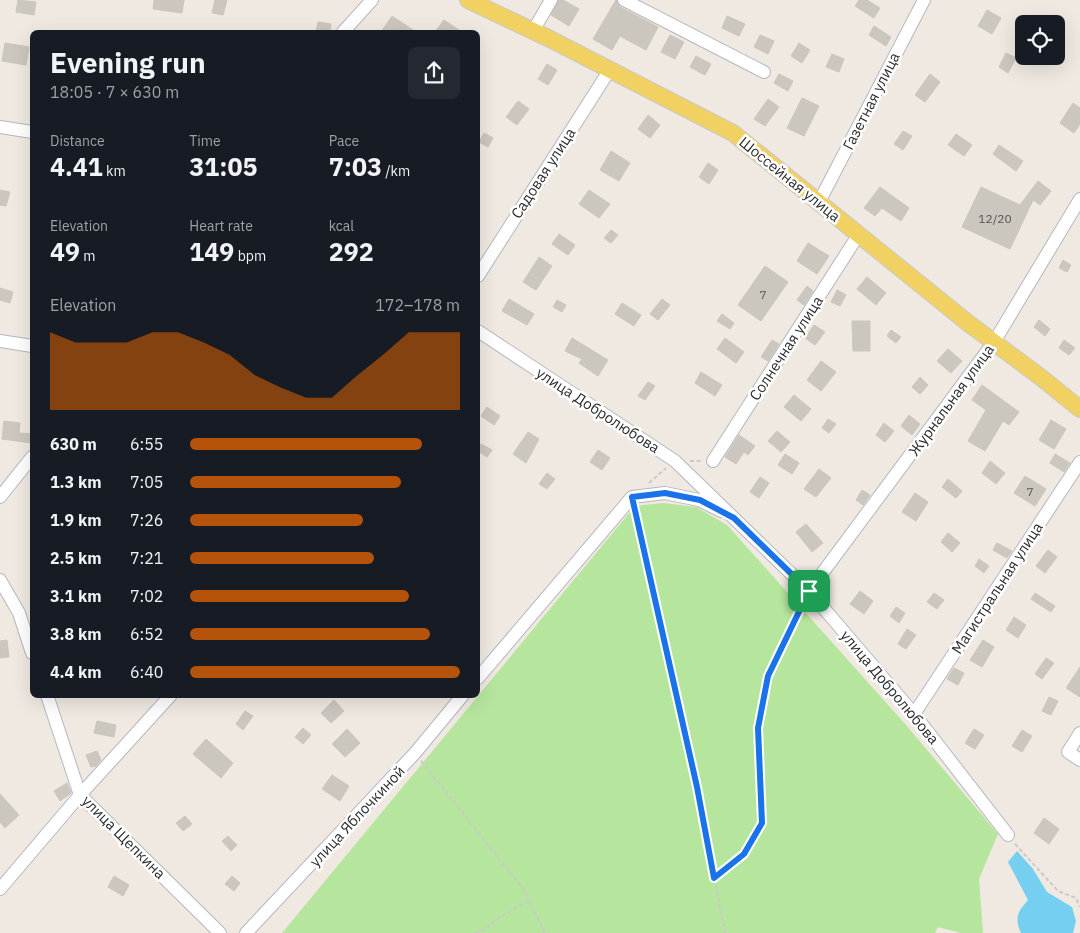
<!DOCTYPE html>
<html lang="en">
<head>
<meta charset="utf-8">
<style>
	body { margin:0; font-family:"IBM Plex Sans",sans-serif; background:#242831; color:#f1f3f6; height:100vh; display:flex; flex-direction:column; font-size:19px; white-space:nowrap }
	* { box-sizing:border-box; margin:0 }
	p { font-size:16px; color:#9ea1a6 }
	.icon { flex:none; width:28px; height:28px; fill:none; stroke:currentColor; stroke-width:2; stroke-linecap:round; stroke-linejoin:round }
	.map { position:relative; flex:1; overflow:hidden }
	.panel { position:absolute; left:30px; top:30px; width:450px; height:668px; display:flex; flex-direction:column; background:#171b24; border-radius:8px; box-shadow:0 5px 20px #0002 }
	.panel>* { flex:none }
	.buttons { position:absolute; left:1015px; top:15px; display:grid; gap:10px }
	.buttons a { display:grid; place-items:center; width:50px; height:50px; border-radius:8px; background:#171b24; box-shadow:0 5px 20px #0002; font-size:25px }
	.pin { position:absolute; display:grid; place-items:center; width:42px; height:42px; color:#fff; margin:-21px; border-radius:10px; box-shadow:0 2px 8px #0006 }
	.round { display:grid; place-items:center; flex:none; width:52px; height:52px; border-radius:8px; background:#242831 }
	.head { display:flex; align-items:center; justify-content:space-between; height:85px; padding:0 20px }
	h1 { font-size:28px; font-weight:700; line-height:38px }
	.figures { display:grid; grid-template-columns:repeat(3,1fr); gap:8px; height:85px; padding:5px 20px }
	.figures div { display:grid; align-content:center }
	.figures b { font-size:25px; font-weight:700 }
	.figures small { font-size:14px; font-weight:400 }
	.figures p { font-size:14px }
	.chart { height:140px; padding:10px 20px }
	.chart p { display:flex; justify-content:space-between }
	.chart svg { width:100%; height:90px; margin-top:5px; fill:#b45309; opacity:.7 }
	ul { padding:0 20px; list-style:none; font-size:16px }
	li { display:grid; grid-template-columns:80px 60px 1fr; align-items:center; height:38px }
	li i { height:12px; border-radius:6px; background:#b45309 }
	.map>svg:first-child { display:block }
	.green { fill:#b6e59e }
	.water { fill:#75cff0 }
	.building { fill:#cbc7bf; stroke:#cbc5ba }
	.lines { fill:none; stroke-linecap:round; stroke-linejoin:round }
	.minor-casing { stroke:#b4b7c1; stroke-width:14 }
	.major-casing { stroke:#c9c9c9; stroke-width:18 }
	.path { stroke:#c9c9c9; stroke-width:2; stroke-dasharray:4 2.5; stroke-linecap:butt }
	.minor { stroke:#fff; stroke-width:12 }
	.major { stroke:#f2d163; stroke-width:16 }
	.route-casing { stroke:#fff; stroke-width:10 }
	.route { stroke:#1a73e8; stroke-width:6 }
	.labels { text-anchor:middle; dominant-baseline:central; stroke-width:5; stroke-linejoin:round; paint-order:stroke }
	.number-label { font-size:12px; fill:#555452 }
	.street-label { font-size:15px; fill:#2e2e2e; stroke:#fff }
</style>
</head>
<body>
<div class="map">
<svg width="1080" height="933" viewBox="0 0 1080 933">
	<rect width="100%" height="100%" fill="#efe9e1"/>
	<path class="green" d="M663,503l33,4 31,18 179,200 92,109 -19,45 4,54h-22l-23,-6 -3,6h-653l353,-427z"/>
	<path class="water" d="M1017,851l16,18 14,23 25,15 4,14 -3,12h-52c-7,-15 -3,-22 7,-33l-20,-38z"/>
	<path class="building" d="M18,0l18,2 -2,13 -18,-3z
		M154,0h30l-2,13 -29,-4z
		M215,0h12l-4,15 -11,-2z
		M559,0h4l16,9 -10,17 -18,-11z
		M616,0l4,7 38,20 -12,23 -26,-14 -8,14 -19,-11z
		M859,0h8l13,8 -6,10 -19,-12z
		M987,10l14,8 -9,16 -14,-8z
		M392,16l24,16h-35z
		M727,16l18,8 -6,12 -17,-8z
		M444,20l18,12h-27z
		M318,22l13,2 -1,8h-14z
		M874,26l17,11 -5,9 -17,-11z
		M670,35l14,7 -9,17 -14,-7z
		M760,35l14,6 -6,13 -14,-7z
		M5,43l24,4 -3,18 -24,-4z
		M799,43l11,7 -8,13 -11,-7z
		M1006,53l10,5 -8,15 -9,-6z
		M832,54l12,5 -5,13 -13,-5z
		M696,56l15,8 -6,11 -15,-8z
		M547,64l10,6 -9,15 -10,-6z
		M779,74l14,7 -5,10 -14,-8z
		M930,74l10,8 -15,20 -10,-7z
		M802,98l17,8 -15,30 -17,-8z
		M768,99l11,8 -14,19 -11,-7z
		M518,101l11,8 -12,16 -11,-8z
		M1073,103l7,5v16l-6,9 -14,-10z
		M648,115l12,10 -10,13 -12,-9z
		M903,131l9,5 -9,14 -9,-6z
		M484,133l9,5 -5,9 -9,-5z
		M956,134l16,11 -8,11 -16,-11z
		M999,145l24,16 -7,10 -23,-17z
		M611,151l19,12 -11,18 -19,-11z
		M708,163l10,7 -9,14 -10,-7z
		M1038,181l13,10 -11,14 -7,-5 -23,49 -48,-22 19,-40 39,18z
		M880,187l29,21 -8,13 -19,-13 -7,8 -11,-8z
		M0,190l10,2 -4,14 -6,-1z
		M589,190l21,14 -11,14 -20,-14z
		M611,230l7,5 -7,8 -7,-5z
		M559,234l16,11 -7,10 -16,-11z
		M808,243l21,13 -12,18 -20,-13z
		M539,257l13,9 -16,24 -13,-8z
		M1063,260l8,5 -4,7 -8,-4z
		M765,266l23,16 -27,39 -23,-16z
		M867,277l19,16 -10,12 -19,-16z
		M807,286l6,5 -9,14 -7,-5z
		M0,288l13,4 -3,11 -10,-3z
		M837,290l9,5 -6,11 -9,-4z
		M509,299l25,15 -7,11 -25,-14z
		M662,299l8,6 -12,15 -8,-6z
		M557,300l9,5 -4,7 -9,-5z
		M622,303l19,12 -7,11 -19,-12z
		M722,314l12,9 -4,6 -13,-8z
		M1039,320l11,9 -5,7 -11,-9z
		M852,321h18v30h-17z
		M814,325l11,7 -10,13 -10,-7z
		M891,330l10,7 -5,6 -9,-7z
		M572,338l36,22 -10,16 -19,-13 3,-4 -17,-8z
		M725,338l19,14 -8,11 -19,-14z
		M772,340l7,4 -11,17 -7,-4z
		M1064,340l11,8 -6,7 -10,-7z
		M948,349l14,12 -11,12 -14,-12z
		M821,361l15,11 -15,19 -14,-11z
		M701,372l21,13 -7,11 -20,-13z
		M920,377l8,8 -8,9 -8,-7z
		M648,382l7,4 -10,14 -7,-4z
		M982,385l37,27 -10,13 -6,-4 -18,30 -17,-10 18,-31 -14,-10z
		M794,395l17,14 -10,12 -17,-14z
		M487,407l13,9 -6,9 -13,-9z
		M909,415l11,9 -8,11 -11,-9z
		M828,419l8,5 -7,9 -7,-5z
		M1051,420l15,9 -12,20 -15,-9z
		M4,421l16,2 -1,10 13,1v9l-30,-4z
		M884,423l10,8 -9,11 -9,-7z
		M777,431l13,11 -9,10 -13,-11z
		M528,432l11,7 -13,24 -13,-9z
		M739,435l16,11 -7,9 -4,-3 -8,12 -11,-7z
		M481,444l11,6 -5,7 -9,-6z
		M598,450l12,8 -8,12 -12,-8z
		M785,454l14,9 -7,11 -14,-9z
		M1055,454l15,9 -6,9 -14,-9z
		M990,461l15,12 -9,11 -14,-11z
		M819,469l12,9 -15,19 -12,-8z
		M547,473l8,6 -8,10 -8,-5z
		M1025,476l21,13 -11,17 -21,-13z
		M760,477l9,6 -10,15 -9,-6z
		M948,479l14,12 -6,7 -14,-11z
		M862,490l8,5 -7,10 -7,-5z
		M915,493l13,9 -12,19 -14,-9z
		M806,524l17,19 -11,9 -16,-20z
		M948,533l12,10 -8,9 -11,-10z
		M997,543l15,8 -5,7 -14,-8z
		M1048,550l9,7 -12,16 -9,-7z
		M979,559l10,7 -5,7 -9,-7z
		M860,591l13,10 -9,13 -14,-10z
		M934,593l10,7 -7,9 -10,-7z
		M1035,593l20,13 -4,6 -20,-13z
		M896,607l9,6 -6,10 -9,-7z
		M1014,617l12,8 -8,13 -12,-8z
		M907,629l9,6 -10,14 -8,-5z
		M7,640l2,17 -9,1v-17z
		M983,640l11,7 -12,20 -12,-7z
		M1046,658l8,5 -12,16 -7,-5z
		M1080,667v30l-14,-9z
		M954,668l10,5 -6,12 -11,-6z
		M1049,697l9,4 -7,14 -9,-4z
		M334,700l10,11 -13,12 -10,-10z
		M245,711l8,5 -10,14 -7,-6z
		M97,721l19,4 -2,12 -20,-4z
		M303,728l8,7 -8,9 -8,-7z
		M347,729l13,14 -15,14 -13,-13z
		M974,729l10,6 -9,14 -10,-6z
		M1022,730l10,6 -10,16 -10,-6z
		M206,739l27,24 -12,15 -28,-24z
		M97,751l4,9 -5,6 -5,1 -5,-12z
		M332,775l17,11 -9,15 -18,-12z
		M67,783l4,10 -11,8 -6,-10z
		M0,794l19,21 -14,13 -5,-6z
		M185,816l7,8 -9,7 -7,-8z
		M1044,818l15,11 -10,15 -15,-11z
		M228,836l9,9 -6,6 -9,-10z
		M114,876l15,9 -6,11 -15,-9z
		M232,876l8,7 -6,8 -9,-7z"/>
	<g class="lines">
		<defs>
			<path id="minor" d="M624,0l140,72
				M533,31l18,-31
				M343,32l29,-32
				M0,127l32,5
				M819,202l105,-202
				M478,276l131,-205
				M478,331l197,130 134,130 105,123 94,121
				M0,341l32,5
				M713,461l146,-227
				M0,497l32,-40
				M0,580l19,33 13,40
				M809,591l185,-249 86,-143
				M478,678l154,-181 33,-4 34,7 22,11
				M47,695l33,100 140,138
				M914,714l166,-252
				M1080,733l-12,19 12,8
				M0,889l80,-94 91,-100
				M246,933l169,-180 48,-58"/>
			<path id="major" d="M468,0l82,39 183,94 235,190 75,56 37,30"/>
		</defs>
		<use href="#minor" class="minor-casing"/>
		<use href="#major" class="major-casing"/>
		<path class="path" d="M690,461h13
			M649,483l17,-15
			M635,510l62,277 28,146
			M421,761l101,126 23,46
			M1015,844l43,47 18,7 4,9
			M715,877l29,-23 18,-31 -4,-95 10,-52 36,-74
			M475,933l9,-3 16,-13 28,-16"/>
		<use href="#minor" class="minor"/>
		<use href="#major" class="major"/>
	</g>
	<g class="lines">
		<defs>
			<path id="route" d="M665,493l35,7 34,18 75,73 -41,85 -10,52 4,95 -18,31 -30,24 -17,-91 -65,-290z"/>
		</defs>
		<use href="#route" class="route-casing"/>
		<use href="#route" class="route"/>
	</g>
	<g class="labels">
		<g class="number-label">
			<text x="995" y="218">12/20</text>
			<text x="763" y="294">7</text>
			<text x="1030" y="491">7</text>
		</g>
		<g class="street-label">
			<text transform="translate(871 101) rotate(-63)">Газетная улица</text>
			<text transform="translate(543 173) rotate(-57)">Садовая улица</text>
			<text transform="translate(790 179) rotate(39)">Шоссейная улица</text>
			<text transform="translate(786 348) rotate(-57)">Солнечная улица</text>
			<text transform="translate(951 400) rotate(-54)">Журнальная улица</text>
			<text transform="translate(598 410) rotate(33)">улица Добролюбова</text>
			<text transform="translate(997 588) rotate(-57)">Магистральная улица</text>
			<text transform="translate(890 687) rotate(50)">улица Добролюбова</text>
			<text transform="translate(357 816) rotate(-47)">улица Яблочкиной</text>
			<text transform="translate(124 837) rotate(45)">улица Щепкина</text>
		</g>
	</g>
</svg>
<div class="buttons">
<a><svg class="icon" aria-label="locate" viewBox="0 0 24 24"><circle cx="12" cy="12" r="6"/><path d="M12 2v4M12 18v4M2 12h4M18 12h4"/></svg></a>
</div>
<div class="pin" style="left:809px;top:591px;background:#1e9e55"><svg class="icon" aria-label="arrive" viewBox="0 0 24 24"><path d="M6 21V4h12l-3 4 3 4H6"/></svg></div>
<section class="panel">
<div class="head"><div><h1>Evening run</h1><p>18:05 · 7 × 630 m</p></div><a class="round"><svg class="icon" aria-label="share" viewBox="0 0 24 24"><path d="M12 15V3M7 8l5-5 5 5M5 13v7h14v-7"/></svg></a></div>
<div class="figures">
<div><p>Distance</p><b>4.41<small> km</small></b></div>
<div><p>Time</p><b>31:05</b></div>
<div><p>Pace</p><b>7:03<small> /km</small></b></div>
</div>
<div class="figures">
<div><p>Elevation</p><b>49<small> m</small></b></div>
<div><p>Heart rate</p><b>149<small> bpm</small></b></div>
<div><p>kcal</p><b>292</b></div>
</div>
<div class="chart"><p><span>Elevation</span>172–178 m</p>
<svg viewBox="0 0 160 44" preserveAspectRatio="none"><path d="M0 44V6L10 11L20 11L30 11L40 6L50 6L60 11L70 17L80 27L90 33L100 38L110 38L120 27L130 17L140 6L150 6L160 6V44z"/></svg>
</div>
<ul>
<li><b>630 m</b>6:55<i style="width:86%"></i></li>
<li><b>1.3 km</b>7:05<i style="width:78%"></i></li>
<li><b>1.9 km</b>7:26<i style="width:64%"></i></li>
<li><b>2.5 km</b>7:21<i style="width:68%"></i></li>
<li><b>3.1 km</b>7:02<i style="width:81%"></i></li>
<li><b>3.8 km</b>6:52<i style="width:89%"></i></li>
<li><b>4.4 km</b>6:40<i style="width:100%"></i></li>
</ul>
</section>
</div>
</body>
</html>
